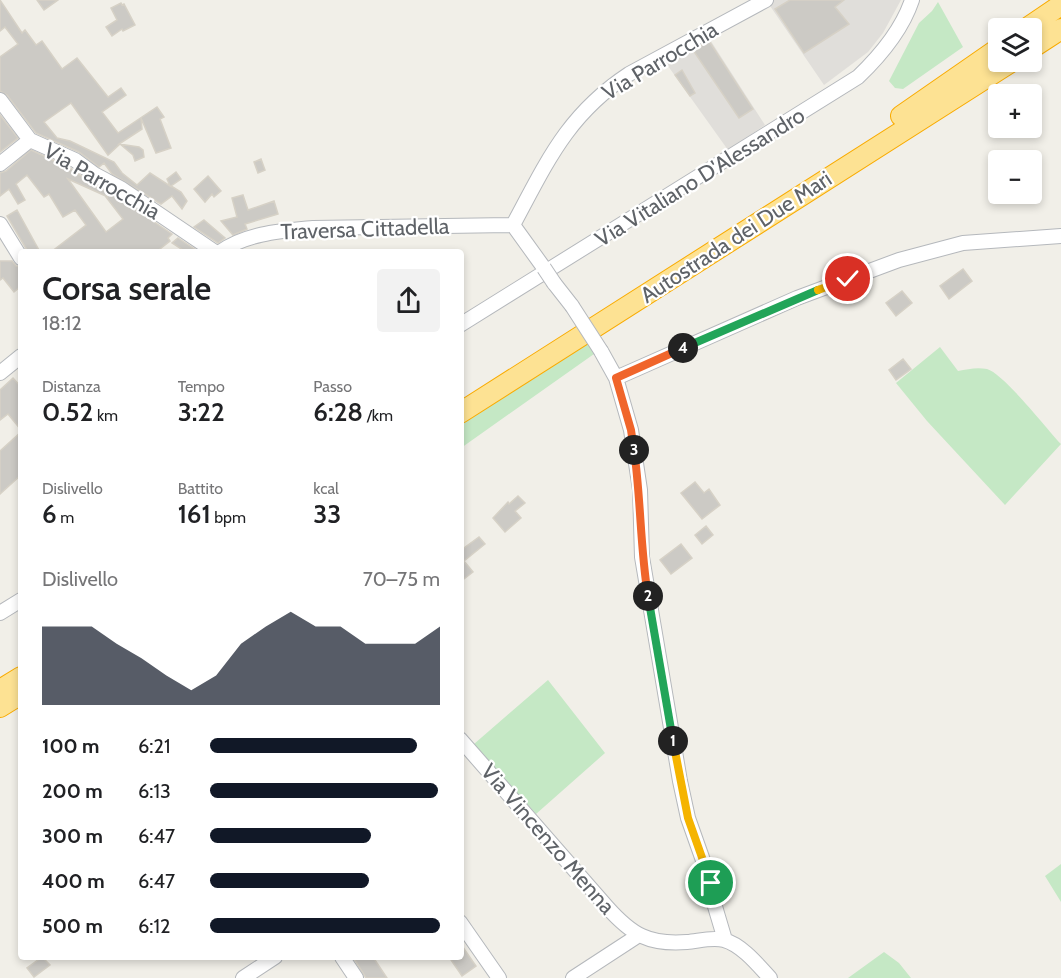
<!DOCTYPE html>
<html lang="it">
<head>
<meta charset="utf-8">
<style>
	body { margin:0; font-family:Cabin,sans-serif; background:#f2f2f2; color:#202124; height:100vh; display:flex; flex-direction:column; font-size:22px; white-space:nowrap }
	* { box-sizing:border-box; margin:0 }
	p { font-size:20px; color:#757577 }
	.icon { flex:none; width:33px; height:33px; fill:none; stroke:currentColor; stroke-width:2; stroke-linecap:round; stroke-linejoin:round }
	.map { position:relative; flex:1; overflow:hidden }
	.drawer { position:absolute; left:18px; top:249px; width:446px; height:711px; display:flex; flex-direction:column; background:#fff; border-radius:6px; box-shadow:0 3px 9px #0003 }
	.drawer>* { flex:none }
	.fabs { position:absolute; left:988px; top:18px; display:grid; gap:12px }
	.fabs a { display:grid; place-items:center; width:54px; height:54px; border-radius:6px; background:#fff; box-shadow:0 3px 9px #0003; font-size:30px }
	.pin { position:absolute; display:grid; place-items:center; width:51px; height:51px; color:#fff; margin:-26px; border:3px solid #fff; border-radius:50%; box-shadow:0 2px 6px #0007 }
	.km { position:absolute; width:30px; height:30px; margin:-15px; border-radius:50%; background:#222; color:#fff; font-size:16px; line-height:30px; text-align:center }
	.round { display:grid; place-items:center; flex:none; width:63px; height:63px; border-radius:6px; background:#f2f2f2 }
	.headline { display:flex; align-items:center; justify-content:space-between; height:102px; padding:0 24px }
	h1 { font-size:33px; font-weight:600; line-height:45px }
	.figures { display:grid; grid-template-columns:repeat(3,1fr); gap:9px; height:102px; padding:6px 24px }
	.figures div { display:grid; align-content:center }
	.figures b { font-size:26px; font-weight:600 }
	.figures small { font-size:16px; font-weight:400 }
	.figures p { font-size:16px }
	.chart { height:168px; padding:12px 24px }
	.chart p { display:flex; justify-content:space-between }
	.chart svg { width:100%; height:108px; margin-top:6px; fill:#111827; opacity:.7 }
	ul { padding:0 24px; list-style:none; font-size:20px }
	li { display:grid; grid-template-columns:96px 72px 1fr; align-items:center; height:45px }
	li i { height:15px; border-radius:8px; background:#111827 }
	.map>svg:first-child { display:block }
	.industrial { fill:#e0deda }
	.green { fill:#c5e8c5 }
	.building { fill:#cccac5; stroke:#d6d1c6; stroke-width:1.5; fill-rule:evenodd }
	.lines { fill:none; stroke-linecap:round; stroke-linejoin:round }
	.minor-casing { stroke:#b5b8bc; stroke-width:16 }
	.highway-casing { stroke:#f9ab00; stroke-width:22 }
	.minor { stroke:#fff; stroke-width:14 }
	.highway { stroke:#fde293; stroke-width:20 }
	.minor-bridge-casing { stroke:#b5b8bc; stroke-width:16; stroke-linecap:butt }
	.minor-bridge { stroke:#fff; stroke-width:14 }
	.split-1-casing { stroke:#fff; stroke-width:12 }
	.split-2-casing { stroke:#fff; stroke-width:12 }
	.split-3-casing { stroke:#fff; stroke-width:12 }
	.split-4-casing { stroke:#fff; stroke-width:12 }
	.split-5-casing { stroke:#fff; stroke-width:12 }
	.split-6-casing { stroke:#fff; stroke-width:12 }
	.split-1 { stroke:#f5b400; stroke-width:8 }
	.split-2 { stroke:#22a559; stroke-width:8 }
	.split-3 { stroke:#f0652b; stroke-width:8 }
	.split-4 { stroke:#f0652b; stroke-width:8 }
	.split-5 { stroke:#22a559; stroke-width:8 }
	.split-6 { stroke:#f5b400; stroke-width:8 }
	.labels { text-anchor:middle; dominant-baseline:central; stroke-width:4.5; stroke-linejoin:round; paint-order:stroke }
	.street-label { font-size:22px; fill:#5f6368; stroke:#fff }
</style>
</head>
<body>
<div class="map">
<svg width="1061" height="978" viewBox="0 0 1061 978">
	<rect width="100%" height="100%" fill="#f1efe8"/>
	<path class="industrial" d="M766,0h135l-18,33 -15,19 -44,33z
		M707,35l58,90 -37,25 -65,-91z"/>
	<path class="green" d="M938,2l25,45 -60,42 -8,-1 -6,-7 30,-58 13,-12z
		M588,344l6,10 -133,94v-23z
		M940,347l18,24c10,-2 19,-4 29,-2 17,5 59,59 74,75l-56,61 -78,-84 -31,-38z
		M548,680l57,73 -69,61 -62,-70z
		M1061,864v38l-16,-26z
		M884,952l15,11 12,15h-63z"/>
	<path class="building" d="M0,0l22,33 3,-3 11,15 6,-4 20,28 15,-11 31,39 13,-9 5,7 -24,17 16,21 39,-26 7,10 -4,2 11,29 -15,5 -15,-35 1,11 -23,15 20,3 4,3 1,7 -9,4 -2,-6 -13,-11 -12,11 -37,-52 -27,19 13,16 13,3 44,21 8,11 15,12 13,-12 20,13 -3,-7 9,-7 5,7 -10,7 10,6 6,9 -5,8 -10,-13 -11,8 -49,-30 -8,-11 -5,4 -20,-15 -43,-19 -29,-38 -7,-4v-34l18,-13 -13,-17 -5,4z
		M37,0h21l-14,10z
		M790,0h54l-9,7 14,17 -45,29 -29,-44z
		M121,3l1,2 2,-1 11,21 -12,6 -1,-2 -10,7 -6,-9 11,-7 -6,-12z
		M709,41l44,68 -14,9 -46,-68z
		M682,70l13,23 -5,3 -15,-21z
		M0,115l18,23 -18,14z
		M31,150l39,18 20,14 27,15 55,37 -4,4 2,3 -14,11h-105l35,-27 -11,-15 -12,7 -14,-23 -5,3 -17,-22 -11,9 9,16 -7,4 -9,-15 -9,7v-23l6,-2zM68,179l40,18h-2l17,22 -17,13z
		M261,159l4,11 -7,3 -4,-11z
		M208,176l13,15 -7,6 -2,-3 -7,8 -11,-13z
		M243,195l5,15 26,-9 4,13 -33,10 2,5 -14,6 -12,-14 16,-4 -5,-19z
		M17,210l23,42h-12l-21,-36z
		M204,220l21,18 -7,5 -24,-16z
		M178,238l21,14h-13l-14,-9z
		M0,261h12l4,5 5,1v19l-7,6 -11,-14 -3,2z
		M963,269l9,12 -23,18 -9,-13z
		M902,291l10,12 -16,13 -10,-13z
		M903,359l8,10 -15,11 -7,-10z
		M13,378l8,9v43l-13,-16 -8,6v-30z
		M21,432v43l-21,19v-43z
		M695,482l9,11 5,-4 11,16 -18,14 -21,-26z
		M518,496l7,7 -10,8 6,7 -16,14 -12,-14 15,-16 1,2z
		M706,526l7,9 -11,9 -7,-9z
		M479,537l6,7 -21,17 9,11 -13,10v-31z
		M681,544l11,14 -21,16 -11,-14z
		M460,943l16,23 -14,10 -13,-19h11z
		M42,957l8,8 -16,12 -7,-9z
		M353,957h20l14,21h-21z"/>
	<g class="lines">
		<defs>
			<path id="minor" d="M0,100l30,40 45,20 19,14 28,15 93,63
				M0,164l30,-24
				M0,224l21,34
				M220,252c27,-19 61,-21 93,-24l200,-3
				M544,268l-31,-43c34,-63 54,-110 116,-151l137,-74
				M554,283l18,23
				M460,325l398,-248c23,-22 44,-47 54,-77
				M601,351l15,27 15,52 9,60 2,67 38,224 8,37 23,65v10l14,47
				M0,373l21,-17
				M616,378l181,-80 102,-38 64,-17 98,-7
				M0,613l21,-13
				M460,739l147,168c25,28 42,38 80,35 12,-1 25,-5 37,-2 18,5 34,25 46,38
				M460,922l39,56
				M342,957l14,21
				M243,978l32,-21
				M573,978l66,-43"/>
			<path id="highway" d="M1027,28l34,-23
				M1032,48l29,-19
				M901,116l98,-68
				M460,413l551,-351
				M0,690l21,-13
				M0,707l21,-13"/>
		</defs>
		<use href="#minor" class="minor-casing"/>
		<use href="#highway" class="highway-casing"/>
		<use href="#minor" class="minor"/>
		<use href="#highway" class="highway"/>
		<defs>
			<path id="minor-bridge" d="M544,268l10,15
				M572,306l29,45"/>
		</defs>
		<use href="#minor-bridge" class="minor-bridge-casing"/>
		<use href="#minor-bridge" class="minor-bridge"/>
	</g>
	<g class="lines">
		<defs>
			<path id="split-1" d="M673,741l15,77 23,65"/>
			<path id="split-2" d="M648,596l25,145"/>
			<path id="split-3" d="M634,450c7,49 6,97 14,146"/>
			<path id="split-4" d="M634,450l-3,-20 -15,-52 67,-30"/>
			<path id="split-5" d="M683,348l135,-58"/>
			<path id="split-6" d="M818,290l30,-11"/>
		</defs>
		<use href="#split-1" class="split-1-casing"/>
		<use href="#split-2" class="split-2-casing"/>
		<use href="#split-3" class="split-3-casing"/>
		<use href="#split-4" class="split-4-casing"/>
		<use href="#split-5" class="split-5-casing"/>
		<use href="#split-6" class="split-6-casing"/>
		<use href="#split-1" class="split-1"/>
		<use href="#split-2" class="split-2"/>
		<use href="#split-3" class="split-3"/>
		<use href="#split-4" class="split-4"/>
		<use href="#split-5" class="split-5"/>
		<use href="#split-6" class="split-6"/>
	</g>
	<g class="labels">
		<g class="street-label">
			<text transform="translate(660 61) rotate(-31)">Via Parrocchia</text>
			<text transform="translate(700 177) rotate(-32)">Via Vitaliano D'Alessandro</text>
			<text transform="translate(102 181) rotate(30)">Via Parrocchia</text>
			<text transform="translate(365 229) rotate(-2)">Traversa Cittadella</text>
			<text transform="translate(736 237) rotate(-33)">Autostrada dei Due Mari</text>
			<text transform="translate(548 839) rotate(49)">Via Vincenzo Menna</text>
		</g>
	</g>
</svg>
<div class="fabs">
<a><svg class="icon" aria-label="layers" viewBox="0 0 24 24"><path d="M12 4l9 5-9 5-9-5zM3 14l9 5 9-5"/></svg></a>
<a>+</a>
<a>−</a>
</div>
<div class="pin" style="left:711px;top:883px;background:#1e9e55"><svg class="icon" aria-label="arrive" viewBox="0 0 24 24"><path d="M6 21V4h12l-3 4 3 4H6"/></svg></div>
<div class="pin" style="left:848px;top:279px;background:#d93025"><svg class="icon" aria-label="check" viewBox="0 0 24 24"><path d="M5 12l5 5 9-10"/></svg></div>
<b class="km" style="left:673px;top:741px">1</b>
<b class="km" style="left:648px;top:596px">2</b>
<b class="km" style="left:634px;top:450px">3</b>
<b class="km" style="left:683px;top:348px">4</b>
<section class="drawer">
<div class="headline"><div><h1>Corsa serale</h1><p>18:12</p></div><a class="round"><svg class="icon" aria-label="share" viewBox="0 0 24 24"><path d="M12 15V3M7 8l5-5 5 5M5 13v7h14v-7"/></svg></a></div>
<div class="figures">
<div><p>Distanza</p><b>0.52<small> km</small></b></div>
<div><p>Tempo</p><b>3:22</b></div>
<div><p>Passo</p><b>6:28<small> /km</small></b></div>
</div>
<div class="figures">
<div><p>Dislivello</p><b>6<small> m</small></b></div>
<div><p>Battito</p><b>161<small> bpm</small></b></div>
<div><p>kcal</p><b>33</b></div>
</div>
<div class="chart"><p><span>Dislivello</span>70–75 m</p>
<svg viewBox="0 0 160 44" preserveAspectRatio="none"><path d="M0 44V12L10 12L20 12L30 19L40 25L50 32L60 38L70 32L80 19L90 12L100 6L110 12L120 12L130 19L140 19L150 19L160 12V44z"/></svg>
</div>
<ul>
<li><b>100 m</b>6:21<i style="width:90%"></i></li>
<li><b>200 m</b>6:13<i style="width:99%"></i></li>
<li><b>300 m</b>6:47<i style="width:70%"></i></li>
<li><b>400 m</b>6:47<i style="width:69%"></i></li>
<li><b>500 m</b>6:12<i style="width:100%"></i></li>
</ul>
</section>
</div>
</body>
</html>
